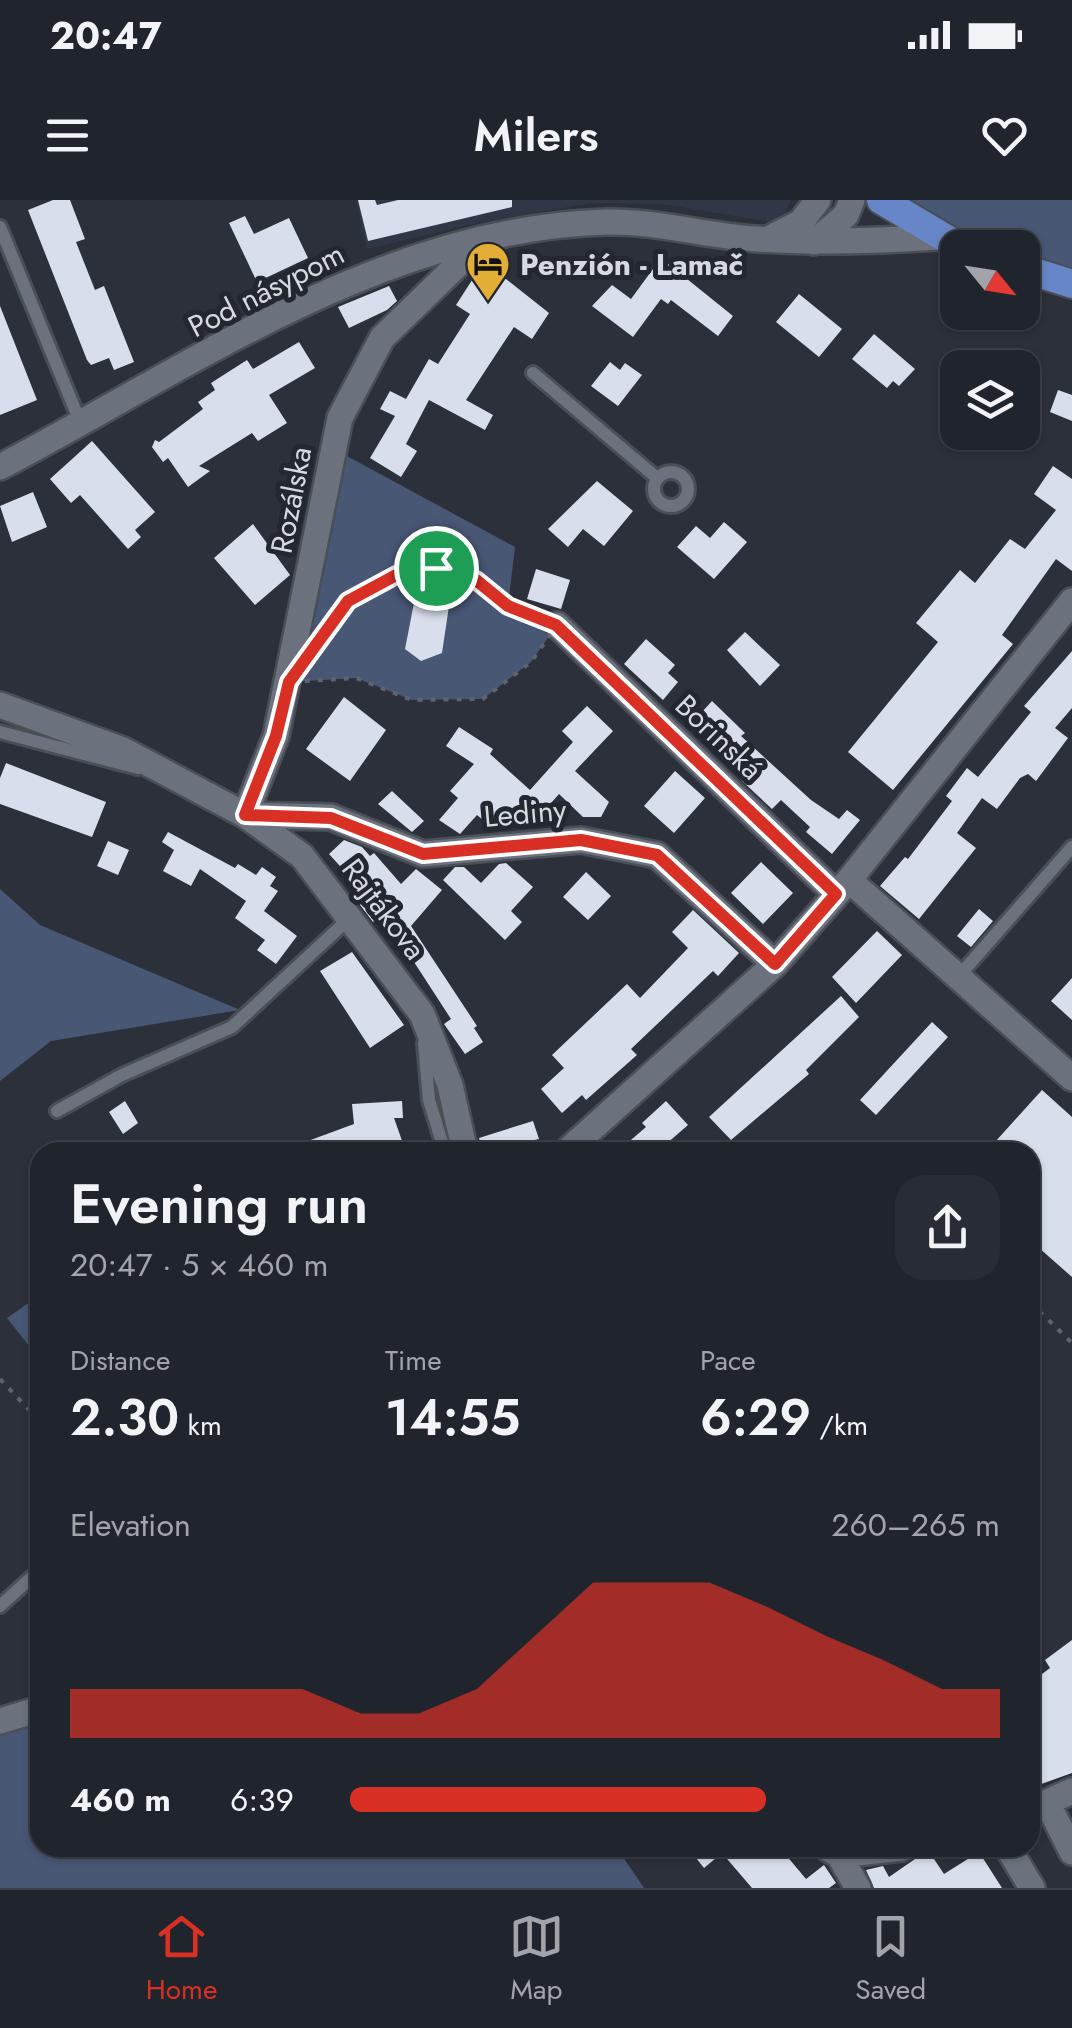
<!DOCTYPE html>
<html lang="en">
<head>
<meta charset="utf-8">
<style>
	body { margin:0; font-family:Jost,sans-serif; background:#282c34; color:#f1f3f6; height:100vh; display:flex; flex-direction:column; font-size:38px; white-space:nowrap }
	* { box-sizing:border-box; margin:0 }
	p { font-size:32px; color:#a2a4a9 }
	.icon { flex:none; width:55px; height:55px; fill:none; stroke:currentColor; stroke-width:2; stroke-linecap:round; stroke-linejoin:round }
	.map { position:relative; flex:1; overflow:hidden }
	.drawer { position:absolute; left:30px; top:942px; width:1010px; height:715px; display:flex; flex-direction:column; background:#20242c; border-radius:30px; box-shadow:0 2px 8px #0004,0 0 0 2px #3d4148 }
	.drawer>* { flex:none }
	.needle { width:65px; rotate:120deg }
	.buttons { position:absolute; left:940px; top:30px; display:grid; gap:20px }
	.buttons a { display:grid; place-items:center; width:100px; height:100px; border-radius:20px; background:#20242c; box-shadow:0 2px 8px #0004,0 0 0 2px #3d4148; font-size:50px }
	.pin { position:absolute; display:grid; place-items:center; width:85px; height:85px; color:#fff; margin:-42px; border:5px solid #fff; border-radius:50%; box-shadow:0 2px 10px #0007 }
	.round { display:grid; place-items:center; flex:none; width:105px; height:105px; border-radius:30px; background:#282c34 }
	.summary { display:flex; align-items:center; justify-content:space-between; height:170px; padding:0 40px }
	h1 { font-size:55px; font-weight:600; line-height:75px }
	.figures { display:grid; grid-template-columns:repeat(3,1fr); gap:15px; height:170px; padding:10px 40px }
	.figures div { display:grid; align-content:center }
	.figures b { font-size:50px; font-weight:600 }
	.figures small { font-size:28px; font-weight:400 }
	.figures p { font-size:28px }
	.chart { height:280px; padding:20px 40px }
	.chart p { display:flex; justify-content:space-between }
	.chart svg { width:100%; height:180px; margin-top:10px; fill:#d93025; opacity:.7 }
	ul { padding:0 40px; list-style:none; font-size:32px }
	li { display:grid; grid-template-columns:160px 120px 1fr; align-items:center; height:75px }
	li i { height:25px; border-radius:12px; background:#d93025 }
	.status { display:flex; justify-content:space-between; align-items:center; height:70px; padding:0 50px; background:#20242c; direction:ltr }
	.status svg { height:28px; fill:currentColor }
	header { display:flex; justify-content:space-between; align-items:center; height:130px; padding:0 40px; background:#20242c; font-size:45px; font-weight:600 }
	.tab-bar { display:flex; justify-content:space-around; align-items:center; height:140px; border-top:2px solid #3d4148; background:#20242c; font-size:28px; color:#a2a4a9 }
	.tab-bar a { display:grid; justify-items:center; gap:5px }
	.tab-bar .active { color:#d93025 }
	.map>svg:first-child { display:block }
	.built { fill:#303848 }
	.green { fill:#485774 }
	.building { fill:#d8dfec }
	.lines { fill:none; stroke-linecap:round; stroke-linejoin:round }
	.service-casing { stroke:#4a4e56; stroke-width:18 }
	.minor-casing { stroke:#4a4e56; stroke-width:30 }
	.primary-casing { stroke:#4a4e56; stroke-width:32 }
	.path { stroke:#5e636c; stroke-width:4; stroke-dasharray:5 8; stroke-linecap:butt }
	.service { stroke:#6c727d; stroke-width:12 }
	.minor { stroke:#6c727d; stroke-width:25 }
	.primary { stroke:#6786c7; stroke-width:28 }
	.route-casing { stroke:#fff; stroke-width:20 }
	.route { stroke:#d93025; stroke-width:12 }
	.labels { text-anchor:middle; dominant-baseline:central; stroke-width:10; stroke-linejoin:round; paint-order:stroke }
	.poi-label { font-size:30px; font-weight:bold; fill:#d6dae0; stroke:#222730; text-anchor:start }
	.street-label { font-size:30px; fill:#d6dae0; stroke:#222730 }
</style>
</head>
<body>
<div class="status"><b>20:47</b><svg viewBox="0 0 49 12"><path d="M0 12V9h3v3zM5 12V6h3v6zM10 12V3h3v9zM15 12V0h3v12zM26 1h20v11H26zM47 4h2v5h-2z"/></svg></div>
<header><svg class="icon" aria-label="menu" viewBox="0 0 24 24"><path d="M4 6h16M4 12h16M4 18h16"/></svg>Milers<svg class="icon" aria-label="heart" viewBox="0 0 24 24"><path d="M12 20l-8-8c-3-5 5-10 8-4 3-6 11-1 8 4z"/></svg></header>
<div class="map">
<svg width="1072" height="1688" viewBox="0 0 1072 1688">
	<rect width="100%" height="100%" fill="#2b303a"/>
	<path class="built" d="M356,0h435l-8,17 -13,5 -107,-18 -71,-1 -115,20 -110,26z"/>
	<path class="green" d="M902,0h170v84l-49,-16 -1,-20 -60,-1z
		M334,249l181,98 -7,59 49,19 -26,37 -48,37 -71,1 -56,-22 -67,4z
		M0,689l40,36 200,85 -189,31 -51,40z
		M40,1095v65l-33,-42z
		M40,1509v139h577l27,40h-644v-167z"/>
	<path class="building" d="M53,0h17l15,39 -9,3 19,48 9,-4 30,76 -20,8 -5,-12 -18,7 -4,-5 -59,-150z
		M358,0h17l2,5 21,-5h114v7l-144,34z
		M245,16l9,18 35,-16 19,40 -51,24 -28,-59z
		M661,58l72,58 -15,20 -47,-36 -3,4 -7,-5 -28,38 -41,-31 20,-21 19,14z
		M486,69l15,6 48,38 -17,26 -18,-12 -48,73 27,15 -8,15 -56,-30 -23,44 11,7 -16,26 -31,-19 25,-42 -15,-7 10,-18 16,8 23,-40 9,5 32,-50 -14,-9 20,-31 4,3z
		M389,86l8,15 -10,9 -38,18 -11,-21z
		M799,94l43,35 -23,28 -43,-35z
		M0,106l37,94 -37,15z
		M874,134l41,35 -16,17 -6,-5 -6,7 -35,-29z
		M299,142l16,26 -46,27 18,28 -29,18 -6,-8 -53,33 11,5 -22,16 -20,-29 -5,4 -11,-15 3,-7 4,2 44,-33 -5,-7 17,-12 -4,-7 36,-23 6,9z
		M610,162l10,8 5,-7 17,12 -24,31 -27,-20z
		M1058,190l14,5v26l-22,-9z
		M92,241l63,71 -20,18 6,7 -13,12 -48,-54 -9,8 -21,-24z
		M1053,266l19,13v92l-16,-12 -54,76 11,9 -120,146 -45,-38 90,-110 -22,-19 44,-53 15,13 35,-44 15,10 31,-39 -22,-16z
		M597,281l36,30 -29,35 -21,-17 -15,18 -20,-18z
		M33,292l14,35 -35,15 -12,-36z
		M724,322l23,20 -33,37 -37,-32 19,-21 14,12z
		M253,324l37,51 -35,30 -41,-47z
		M536,369l34,11 -9,29 -34,-10z
		M420,372l33,7 -11,74 -21,8 -16,-12z
		M745,432l35,33 -20,21 -33,-36z
		M646,439l29,26 -7,8 10,9 -15,18 -39,-36z
		M1072,451v57l-17,20 13,10 -32,43 -8,-7 -8,4 -23,31 -15,-11 -25,35 19,15 -57,71 -39,-33 25,-29 3,2 44,-58 -6,-5 21,-28 11,9 53,-65 -7,-6z
		M344,497l42,33 -36,51 -44,-32z
		M712,501l33,32 -4,3 70,64 28,19 8,-9 13,10 -28,34 -26,-22 4,-5 -29,-27 -9,9 -32,-30 -3,-38 -15,15 -32,-31z
		M587,506l26,25 -38,40 34,31 -8,15h-18l-24,-23 -30,34 -21,-17 -15,17 -16,-13 -17,19 -21,-14 19,-22 -8,-7 24,-27 -28,-18 13,-19 34,22 -3,5 40,36 43,-48 -11,-11z
		M6,563l100,39 -14,35 -92,-33v-26z
		M675,571l30,27 -31,35 -30,-27z
		M392,591l32,30 -12,11 -34,-28z
		M168,632l67,36 3,-4 18,11 6,-8 14,10 -6,9 8,5 -14,20 33,25 -21,28 -19,-14 8,-10 -30,-22 11,-17 -46,-32 -9,17 -28,-15 11,-21 -12,-8z
		M344,640l18,7 8,9 4,-3 27,31 15,-15 26,21 -31,36 66,100 -3,2 9,14 -18,12 -21,-30 7,-5 -37,-57 -33,-46 -8,6 -22,-29 8,-6 -30,-33z
		M108,641l21,9 -11,25 -21,-9z
		M761,662l32,31 -30,31 -32,-31z
		M506,663l27,24 -22,24 11,11 -17,18 -62,-60 12,-13h9l17,16 18,-19z
		M586,672l25,24 -23,24 -25,-23z
		M979,709l14,12 -22,26 -14,-11z
		M693,710l46,43 -21,23 -5,-5 -82,78 6,6 -51,45 -4,-5 -20,18 -21,-24 23,-21 -12,-13 75,-71 13,14 48,-50 -16,-16z
		M877,731l25,24 -46,48 -24,-26z
		M352,752l52,73 -34,23 -50,-77z
		M1072,778v42l-21,-19z
		M841,796l18,21 -53,53 3,4 -78,66 -22,-23z
		M932,822l16,15 -72,78 -16,-15z
		M1042,890l30,27v160l-42,-37v-88h-44z
		M125,901l13,22 -15,11 -14,-22z
		M402,901l1,17h-9l12,34h-128l76,-28 -2,-20z
		M666,901l22,24 -31,27h-40l29,-25 -4,-4z
		M533,921l6,18 -56,13 -4,-14z
		M1072,1440v133l-42,15v-105l20,-15 -5,-8z
		M688,1648h92l26,31 18,-14 12,18 -7,5h-77l-30,-35 -18,15z
		M928,1650l16,24 35,-22 23,36h-128l-8,-18 17,-4 6,11z"/>
	<g class="lines">
		<defs>
			<path id="service" d="M0,27l81,197
				M533,173l124,105
				M654 289a17 17 0 1 1 34 0a17 17 0 1 1-34 0Z
				M0,532l138,36
				M959,776l113,-129
				M424,843l5,57 16,52
				M57,911l65,-36 110,-48 119,-110
				M0,1406l33,-30"/>
			<path id="minor" d="M772,37l29,-15 17,-22
				M481,42l-99,96 -42,80 -64,318 -31,79 86,2 92,37 158,-14 76,15 118,109
				M814,42l32,-27 6,-15
				M0,267c190,-100 384,-239 606,-245 52,-1 100,14 151,17 61,4 121,2 182,-2
				M557,425l279,269
				M0,505l123,45 122,65 57,41 120,158 28,71 15,67
				M849,680l223,198
				M566,952l209,-188 74,-84 223,-279
				M0,1521l40,-12
				M1048,1604l24,48
				M1030,1610l42,-19
				M827,1648l12,7 63,-7
				M1008,1648l24,40
				M839,1655l19,33"/>
			<path id="primary" d="M881,0l81,48
				M1022,68l50,16"/>
		</defs>
		<use href="#service" class="service-casing"/>
		<use href="#minor" class="minor-casing"/>
		<use href="#primary" class="primary-casing"/>
		<path class="path" d="M413,366l63,13 32,27 49,19 -26,37 -48,37 -71,1 -56,-22 -67,4 58,-81z
			M435,375l10,-51
			M1030,1102l42,41
			M0,1179l30,32"/>
		<use href="#service" class="service"/>
		<use href="#minor" class="minor"/>
		<use href="#primary" class="primary"/>
	</g>
	<g class="lines">
		<defs>
			<path id="route" d="M413,366l63,14 32,26 48,19 280,269 -61,70 -118,-109 -76,-15 -158,14 -92,-36 -86,-3 31,-79 13,-54 59,-81z"/>
		</defs>
		<use href="#route" class="route-casing"/>
		<use href="#route" class="route"/>
	</g>
	<defs>
		<symbol id="hotel-pin" viewBox="-11 -11 22 30"><path d="M0 17L-7.5 6A9.5 9.5 0 1 1 7.5 6Z" fill="#e3ae35" stroke="#222730"/><path d="M-6-4.5h1.5V1H6V5H4.5V3h-9V5H-6ZM-4 0a1.8 1.8 0 1 1 3.6 0ZM.5 0V-2.5h3Q6-2.5 6 0Z" fill="#111"/></symbol>
	</defs>
	<g fill-rule="evenodd">
		<use href="#hotel-pin" x="463" y="39" width="50" height="68"/>
	</g>
	<g class="labels">
		<g class="poi-label">
			<text x="520" y="64">Penzión - Lamač</text>
		</g>
		<g class="street-label">
			<text transform="translate(266 90) rotate(-27)">Pod násypom</text>
			<text transform="translate(291 300) rotate(-79)">Rozálska</text>
			<text transform="translate(719 537) rotate(44)">Borinská</text>
			<text transform="translate(525 613) rotate(-5)">Lediny</text>
			<text transform="translate(384 709) rotate(53)">Rajtákova</text>
		</g>
	</g>
</svg>
<div class="buttons">
<a><svg class="needle" viewBox="-14 -14 28 28"><path d="M0-13l5 13h-10z" fill="#e53935"/><path d="M0 13l5-13h-10z" fill="#a2a4a9"/></svg></a>
<a><svg class="icon" aria-label="layers" viewBox="0 0 24 24"><path d="M12 4l9 5-9 5-9-5zM3 14l9 5 9-5"/></svg></a>
</div>
<div class="pin" style="left:436px;top:368px;background:#1e9e55"><svg class="icon" aria-label="arrive" viewBox="0 0 24 24"><path d="M6 21V4h12l-3 4 3 4H6"/></svg></div>
<section class="drawer">
<div class="summary"><div><h1>Evening run</h1><p>20:47 · 5 × 460 m</p></div><a class="round"><svg class="icon" aria-label="share" viewBox="0 0 24 24"><path d="M12 15V3M7 8l5-5 5 5M5 13v7h14v-7"/></svg></a></div>
<div class="figures">
<div><p>Distance</p><b>2.30<small> km</small></b></div>
<div><p>Time</p><b>14:55</b></div>
<div><p>Pace</p><b>6:29<small> /km</small></b></div>
</div>
<div class="chart"><p><span>Elevation</span>260–265 m</p>
<svg viewBox="0 0 160 44" preserveAspectRatio="none"><path d="M0 44V32L10 32L20 32L30 32L40 32L50 38L60 38L70 32L80 19L90 6L100 6L110 6L120 12L130 19L140 25L150 32L160 32V44z"/></svg>
</div>
<ul>
<li><b>460 m</b>6:39<i style="width:64%"></i></li>
</ul>
</section>
</div>
<nav class="tab-bar">
<a class="active"><svg class="icon" aria-label="home" viewBox="0 0 24 24"><path d="M3 11l9-7 9 7M6 9v11h12V9"/></svg>Home</a>
<a><svg class="icon" aria-label="map" viewBox="0 0 24 24"><path d="M3 6l6-2 6 2 6-2v14l-6 2-6-2-6 2zM9 4v14M15 6v14"/></svg>Map</a>
<a><svg class="icon" aria-label="saved" viewBox="0 0 24 24"><path d="M7 4h10v16l-5-4-5 4z"/></svg>Saved</a>
</nav>
</body>
</html>
